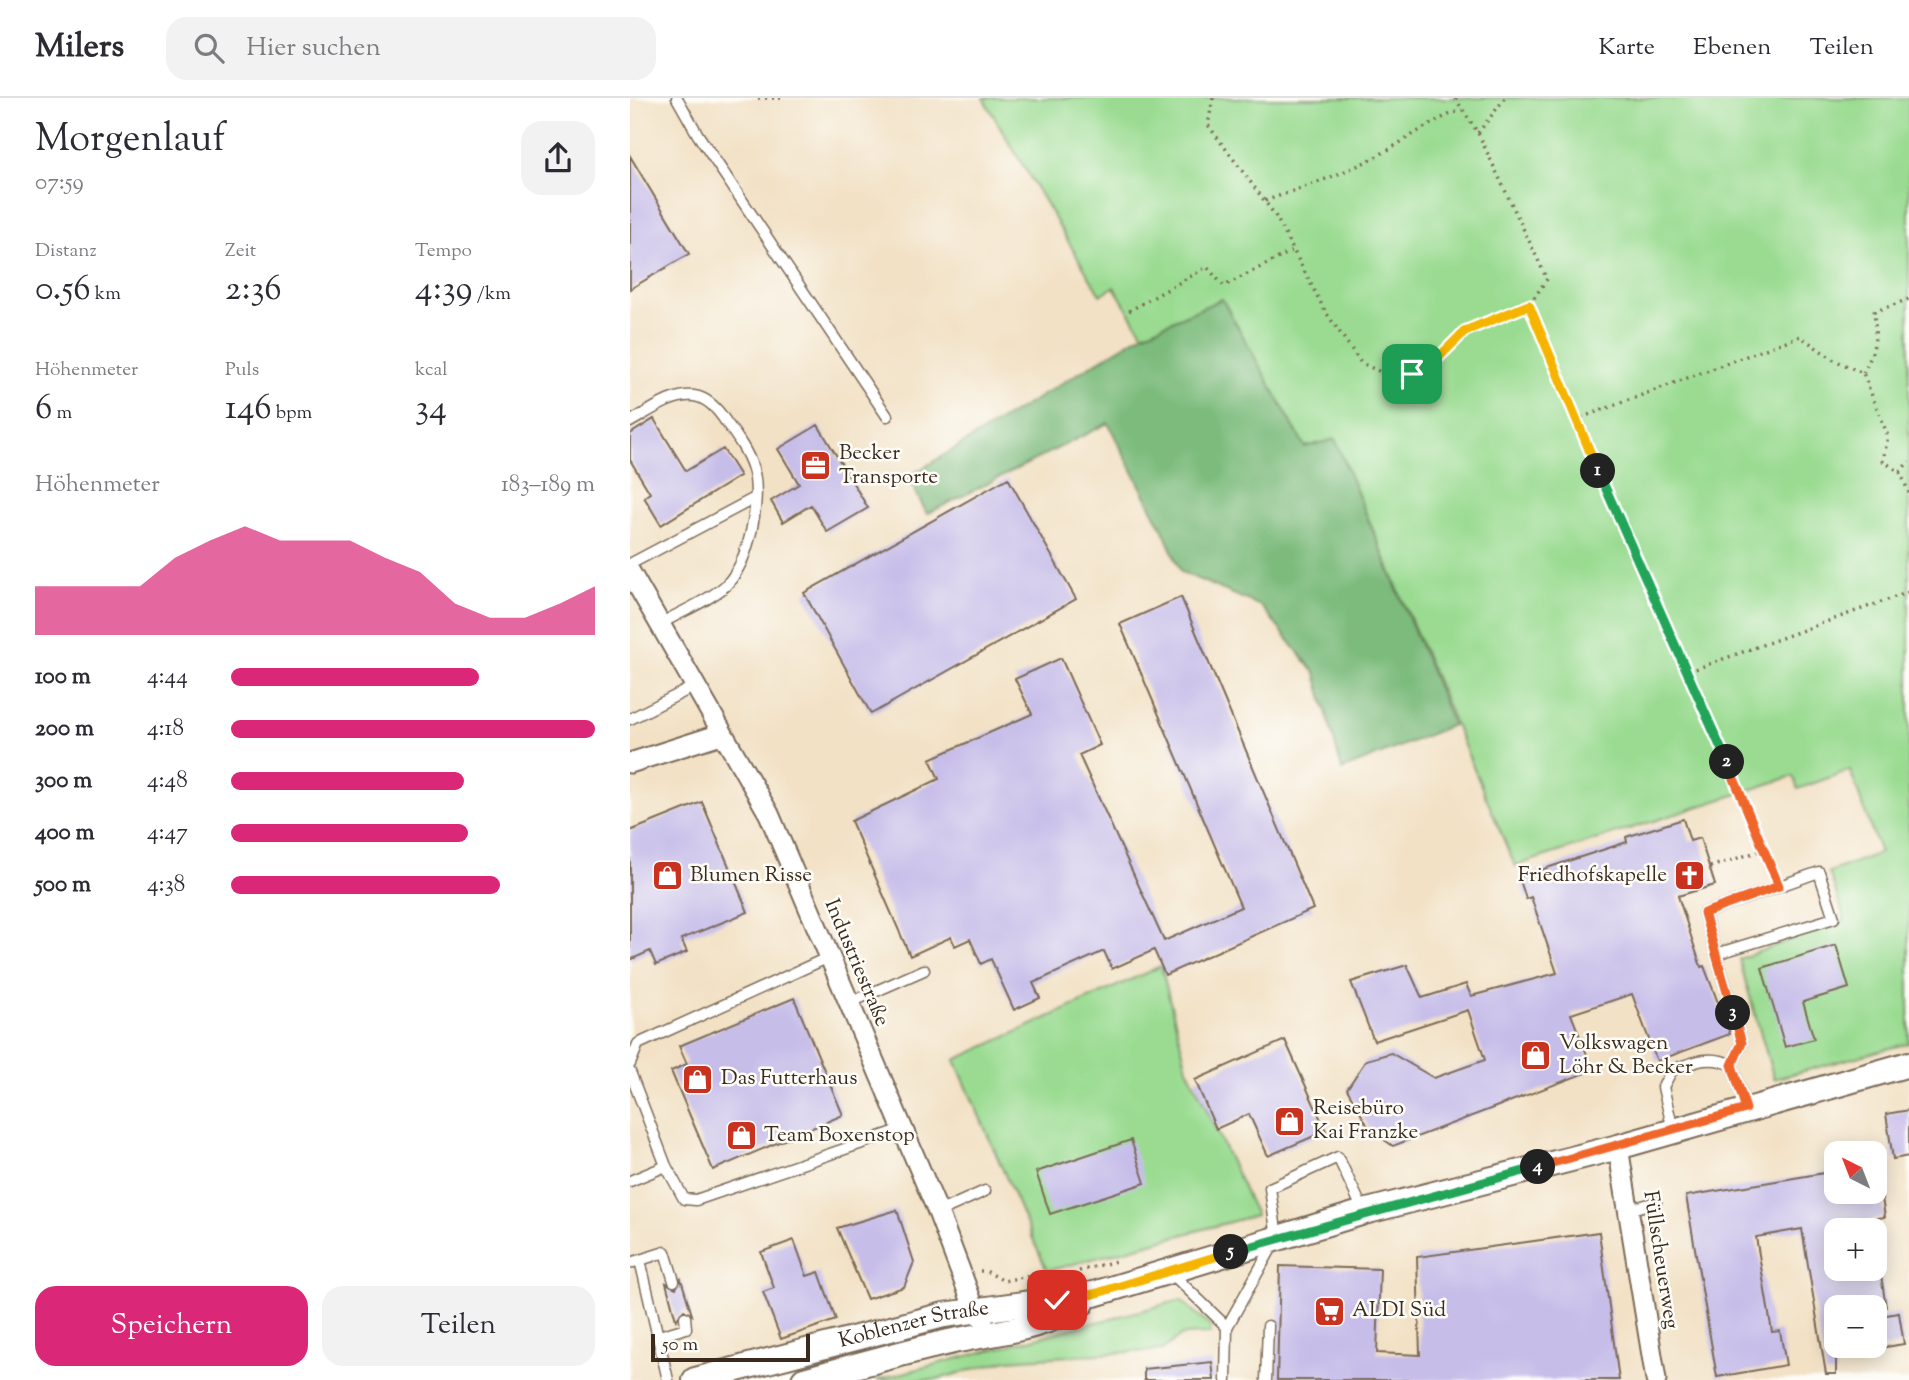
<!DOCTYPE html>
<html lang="de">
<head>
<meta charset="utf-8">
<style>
	body { margin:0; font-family:"Sorts Mill Goudy",serif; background:#f2f2f3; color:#2b2b33; height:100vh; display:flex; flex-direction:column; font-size:26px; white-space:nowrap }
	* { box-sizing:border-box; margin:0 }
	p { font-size:23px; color:#7c7c81 }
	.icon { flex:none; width:38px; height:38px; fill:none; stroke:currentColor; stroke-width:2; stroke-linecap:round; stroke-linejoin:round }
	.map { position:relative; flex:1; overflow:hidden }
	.side { display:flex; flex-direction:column; background:#fff; width:630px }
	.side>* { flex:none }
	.needle { width:46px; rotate:318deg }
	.tools { position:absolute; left:1194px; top:1043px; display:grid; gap:14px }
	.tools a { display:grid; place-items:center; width:63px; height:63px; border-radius:14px; background:#fff; box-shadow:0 4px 18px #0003; font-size:35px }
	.scale { position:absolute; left:21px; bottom:18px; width:159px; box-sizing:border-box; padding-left:7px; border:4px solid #3b2a1e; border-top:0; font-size:19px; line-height:24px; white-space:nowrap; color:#3b2a1e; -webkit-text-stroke:5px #fdfcf7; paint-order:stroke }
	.pin { position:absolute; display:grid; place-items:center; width:60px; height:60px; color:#fff; margin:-30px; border-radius:14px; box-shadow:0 4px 10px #0006 }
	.km { position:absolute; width:35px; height:35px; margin:-18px; border-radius:50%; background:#222; color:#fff; font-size:19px; line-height:35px; text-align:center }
	.round { display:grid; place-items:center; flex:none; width:74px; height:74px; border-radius:21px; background:#f2f2f3 }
	.head { display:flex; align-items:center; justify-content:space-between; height:119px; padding:0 35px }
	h1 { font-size:38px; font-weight:600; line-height:52px }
	.figures { display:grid; grid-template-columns:repeat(3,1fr); gap:10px; height:119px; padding:7px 35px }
	.figures div { display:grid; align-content:center }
	.figures b { font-size:35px; font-weight:600 }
	.figures small { font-size:19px; font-weight:400 }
	.figures p { font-size:19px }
	.chart { height:196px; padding:14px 35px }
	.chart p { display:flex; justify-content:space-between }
	.chart svg { width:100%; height:126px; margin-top:7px; fill:#db2777; opacity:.7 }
	.cta { display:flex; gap:14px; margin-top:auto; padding:14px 35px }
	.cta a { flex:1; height:80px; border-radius:21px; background:#db2777; color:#fff; font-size:28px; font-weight:600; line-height:80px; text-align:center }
	.cta a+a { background:#f2f2f3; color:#2b2b33 }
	ul { padding:0 35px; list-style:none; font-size:23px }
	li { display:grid; grid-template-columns:112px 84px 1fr; align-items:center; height:52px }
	li i { height:18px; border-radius:9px; background:#db2777 }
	header { display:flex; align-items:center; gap:42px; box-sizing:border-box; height:98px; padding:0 35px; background:#fff; border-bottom:2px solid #e1e1e2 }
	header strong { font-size:33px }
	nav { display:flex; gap:38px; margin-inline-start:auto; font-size:24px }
	.search { width:490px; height:63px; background:#f2f2f3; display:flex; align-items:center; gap:18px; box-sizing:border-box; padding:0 24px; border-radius:21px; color:#7c7c81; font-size:26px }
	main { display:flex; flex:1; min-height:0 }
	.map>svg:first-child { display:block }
	.green { fill:#9adb91; stroke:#6a8258; stroke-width:2 }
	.forest { fill:#7bbb7b; stroke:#5b724c; stroke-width:2 }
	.building { fill:#c6bde9 }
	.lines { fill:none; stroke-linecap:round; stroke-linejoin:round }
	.service-casing { stroke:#7b6a58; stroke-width:13 }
	.minor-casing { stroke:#7b6a58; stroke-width:23 }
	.tertiary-casing { stroke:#7b6a58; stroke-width:28 }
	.path { stroke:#7b6a58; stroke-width:3.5; stroke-dasharray:2 5; stroke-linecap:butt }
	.service { stroke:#fff; stroke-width:10 }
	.minor { stroke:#fff; stroke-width:19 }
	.tertiary { stroke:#fff; stroke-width:24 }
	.split-1-casing { stroke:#fff; stroke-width:14 }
	.split-2-casing { stroke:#fff; stroke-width:14 }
	.split-3-casing { stroke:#fff; stroke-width:14 }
	.split-4-casing { stroke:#fff; stroke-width:14 }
	.split-5-casing { stroke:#fff; stroke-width:14 }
	.split-6-casing { stroke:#fff; stroke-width:14 }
	.split-1 { stroke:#f5b400; stroke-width:9 }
	.split-2 { stroke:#22a559; stroke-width:9 }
	.split-3 { stroke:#f0652b; stroke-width:9 }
	.split-4 { stroke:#f0652b; stroke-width:9 }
	.split-5 { stroke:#22a559; stroke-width:9 }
	.split-6 { stroke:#f5b400; stroke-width:9 }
	.labels { text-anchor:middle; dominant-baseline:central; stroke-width:5; stroke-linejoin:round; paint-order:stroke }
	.poi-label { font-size:21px; fill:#3b2a1e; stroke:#fdfcf7; text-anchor:start }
	.street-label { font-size:21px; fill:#3b2a1e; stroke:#fdfcf7 }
</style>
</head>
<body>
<header>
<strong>Milers</strong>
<div class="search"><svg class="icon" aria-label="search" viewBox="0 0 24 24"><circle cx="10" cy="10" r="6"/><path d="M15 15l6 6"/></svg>Hier suchen</div>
<nav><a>Karte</a><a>Ebenen</a><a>Teilen</a></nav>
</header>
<main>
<section class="side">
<div class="head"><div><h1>Morgenlauf</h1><p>07:59</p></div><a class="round"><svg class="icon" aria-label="share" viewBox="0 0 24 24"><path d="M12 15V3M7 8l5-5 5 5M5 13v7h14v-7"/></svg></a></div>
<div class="figures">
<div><p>Distanz</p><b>0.56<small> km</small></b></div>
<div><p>Zeit</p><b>2:36</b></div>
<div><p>Tempo</p><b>4:39<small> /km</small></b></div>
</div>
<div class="figures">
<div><p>Höhenmeter</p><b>6<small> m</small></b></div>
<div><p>Puls</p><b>146<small> bpm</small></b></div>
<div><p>kcal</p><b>34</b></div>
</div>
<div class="chart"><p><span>Höhenmeter</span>183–189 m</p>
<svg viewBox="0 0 160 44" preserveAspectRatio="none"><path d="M0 44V27L10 27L20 27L30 27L40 17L50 11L60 6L70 11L80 11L90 11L100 17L110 22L120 33L130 38L140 38L150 33L160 27V44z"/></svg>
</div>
<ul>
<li><b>100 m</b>4:44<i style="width:68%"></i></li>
<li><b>200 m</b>4:18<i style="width:100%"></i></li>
<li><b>300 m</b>4:48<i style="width:64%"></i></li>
<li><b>400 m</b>4:47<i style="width:65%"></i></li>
<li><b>500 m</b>4:38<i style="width:74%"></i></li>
</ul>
<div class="cta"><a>Speichern</a><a>Teilen</a></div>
</section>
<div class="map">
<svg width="1279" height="1282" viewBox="0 0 1279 1282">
	<rect width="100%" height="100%" fill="#fdfcf7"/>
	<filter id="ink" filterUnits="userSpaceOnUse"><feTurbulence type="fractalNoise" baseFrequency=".0143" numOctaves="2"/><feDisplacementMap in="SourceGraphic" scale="14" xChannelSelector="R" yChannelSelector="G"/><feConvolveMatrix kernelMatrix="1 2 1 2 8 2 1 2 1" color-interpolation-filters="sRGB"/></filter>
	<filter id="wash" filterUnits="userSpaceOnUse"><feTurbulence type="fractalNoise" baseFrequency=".00686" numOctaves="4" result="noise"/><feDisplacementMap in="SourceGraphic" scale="28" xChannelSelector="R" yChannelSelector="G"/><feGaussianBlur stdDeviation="1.57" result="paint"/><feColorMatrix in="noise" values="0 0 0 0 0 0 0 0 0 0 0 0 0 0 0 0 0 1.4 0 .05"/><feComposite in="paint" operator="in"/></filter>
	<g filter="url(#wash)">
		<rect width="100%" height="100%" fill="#f2e1c5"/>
		<path class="green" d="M353,0h926v945l-135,36 -35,-120 106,-39 -16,-48 51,-19 -30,-83 -52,19 -5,-13 -278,90 -180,-426 -30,7 -83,-148 -79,35 -29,-47 -14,8z
			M531,868l26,102 69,147 -209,56 -92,-211z
			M551,1202l29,26 1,8 -29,1 -20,15 -155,10 -73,20h-58z"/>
		<path class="forest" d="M592,201l83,148 30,-8 118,286 -111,45 -26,-96 -55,-68 -80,-34 -18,-42 -55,-107 -181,91 -19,-37 235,-143z"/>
		<g id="blocks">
			<path class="building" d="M0,58l59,98 -59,35z
				M24,321l32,52 37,-22 17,27 -79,49 -17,-28 6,-4 -20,-33v-26z
				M188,327l50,83 -41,24 -16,-27 -28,17 -12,-21 28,-17 -21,-35z
				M378,380l68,121 -205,115 -67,-121z
				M551,499l132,312 -148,66 -11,-25 -42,19 -8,-18 -71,32 7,15 -26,12 -23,-51 -10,5 -11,-25 -15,7 -4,-9 -41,19 -59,-135 88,-42 -9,-20 102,-45 -17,-35 46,-21 39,87 -21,10 85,186 77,-34 -121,-283z
				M72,704l46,110 -67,27 6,13 -31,13 -6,-14 -20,9v-129z
				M1053,721l7,22 10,-3 15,47 -37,11 23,71 3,-1 26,68 -73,27 -25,-67 -61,20 22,56 -200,76 -23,-16 -23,-41 19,-29 25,-7 43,25 51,-18 -17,-50 -94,31 -23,-59 56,-17 15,33 44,-14 5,12 86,-23 -26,-76 -5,2 -7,-22 108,-35 -1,-5z
				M1206,847l13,43 -46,14 11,37 -29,8 -23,-79z
				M164,900l49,117 -130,55 -42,-99 16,-7 -8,-18z
				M655,942l41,91 -58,25 -19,-42 -33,15 -21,-49z
				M1279,1012v46l-16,3 -7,-45z
				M501,1042l14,43 -95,31 -14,-42z
				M1206,1073v21h45l4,25 -14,2 2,11h-37v39h44l6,38h-50v67h-10l-24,-145 -46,8 16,95 8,-1 6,34 -69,12 -31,-181z
				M267,1112l17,52 -10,25 -37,12 -30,-71z
				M969,1134l20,148h-342l3,-114 100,3 -3,84 43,2 -3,-98z
				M164,1142l13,36 12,-4 17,48 -55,19 -18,-47 11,-4 -13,-36z
				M51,1181l11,36 -8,-5 -8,10 -10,-37 10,5z
				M1269,1215l5,31 -30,5v-32z
				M582,1264l2,18h-70v-11z"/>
		</g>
	</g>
	<g filter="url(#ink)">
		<use href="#blocks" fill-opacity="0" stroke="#7b6a58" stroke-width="2"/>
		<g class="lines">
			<defs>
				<path id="service" d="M47,0l21,37 189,281
					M0,324c18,-10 43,-29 64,-26 15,2 25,15 32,26 11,15 22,30 27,47 9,30 -4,95 -28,117 -18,16 -45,26 -65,38
					M0,466l125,-66
					M0,621l65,-33
					M1086,856l118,-36 -15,-46 -115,41 38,130 -10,22 14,43
					M219,905l75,-33
					M0,966l8,-20 191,-87
					M0,974l36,94 18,33 12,1 207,-71
					M1043,1032l-10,-43 9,-17c21,-8 39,-16 60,-5
					M0,1083l36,-15
					M999,1112l27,-8
					M308,1114l47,-21
					M10,1162l25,-8 9,29
					M0,1165l10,-3 28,120
					M540,1174l57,55
					M29,1238l27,-8 -1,-11
					M596,1282l1,-53 50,-89 -7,-50 68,-31 25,53
					M636,1282l2,-54"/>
				<path id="minor" d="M0,474l139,242 169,398 37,98 8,9
					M0,665l91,-29
					M988,1049l38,233"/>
				<g id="tertiary">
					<path id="s1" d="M65,1282l249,-65 150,-21 270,-82 254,-65 291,-83"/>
					<path d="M174,1282c48,-13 96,-27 145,-38 46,-10 93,-12 133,-39"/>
				</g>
			</defs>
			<use href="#service" class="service-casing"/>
			<use href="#minor" class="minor-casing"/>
			<use href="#tertiary" class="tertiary-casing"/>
			<path class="path" d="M128,0h28
				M583,0l-5,27 67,90 50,96 36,52 24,11h27l25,-15 28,-28 64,-26 18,-26 -69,-146 -23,-35
				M848,35l27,-35
				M635,103c41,-15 83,-28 121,-50 26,-15 48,-32 76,-41
				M899,207l46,115
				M499,213l78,-44 17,19 70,-36
				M1233,275c12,-22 14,-36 11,-61l35,-13
				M1270,374l9,-11
				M1279,395l-9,-21 -17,-11 5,-25 -25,-63 -29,-13 -34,-24 -225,84 112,252 222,-80
				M1057,574l87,200
				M1080,769l56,-18
				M350,1173h6l18,10 32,-7 9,3
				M449,1173l37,-10"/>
			<use href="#service" class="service"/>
			<use href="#minor" class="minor"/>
			<use href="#tertiary" class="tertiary"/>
		</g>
	</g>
	<g class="lines" filter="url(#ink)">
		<defs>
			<path id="split-1" d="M782,276l25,-15 28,-28 64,-26 69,166"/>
			<path id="split-2" d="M968,373l129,291"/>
			<path id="split-3" d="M1097,664l52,124 -75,27 29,100"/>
			<path id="split-4" d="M908,1069l208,-58 -14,-44 10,-22 -9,-30"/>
			<path id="split-5" d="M601,1154l307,-85"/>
			<path id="split-6" d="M427,1202l37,-6 137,-42"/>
		</defs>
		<use href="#split-1" class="split-1-casing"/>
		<use href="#split-2" class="split-2-casing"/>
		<use href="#split-3" class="split-3-casing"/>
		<use href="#split-4" class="split-4-casing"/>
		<use href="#split-5" class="split-5-casing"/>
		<use href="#split-6" class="split-6-casing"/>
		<use href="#split-1" class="split-1"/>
		<use href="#split-2" class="split-2"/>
		<use href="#split-3" class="split-3"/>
		<use href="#split-4" class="split-4"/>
		<use href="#split-5" class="split-5"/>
		<use href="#split-6" class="split-6"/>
	</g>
	<defs>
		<symbol id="office-square" viewBox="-11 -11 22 22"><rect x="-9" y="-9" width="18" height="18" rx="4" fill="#c8321e" stroke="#fdfcf7"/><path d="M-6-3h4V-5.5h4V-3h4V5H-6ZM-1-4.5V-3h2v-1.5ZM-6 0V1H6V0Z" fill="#fff"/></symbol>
		<symbol id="shop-square" viewBox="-11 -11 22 22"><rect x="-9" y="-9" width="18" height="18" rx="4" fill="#c8321e" stroke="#fdfcf7"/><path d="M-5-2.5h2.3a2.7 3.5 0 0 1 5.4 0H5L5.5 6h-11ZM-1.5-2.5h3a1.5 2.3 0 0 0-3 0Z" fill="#fff"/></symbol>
		<symbol id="church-square" viewBox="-11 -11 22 22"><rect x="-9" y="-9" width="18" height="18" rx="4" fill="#c8321e" stroke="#fdfcf7"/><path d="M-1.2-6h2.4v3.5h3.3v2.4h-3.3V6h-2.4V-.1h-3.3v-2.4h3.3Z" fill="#fff"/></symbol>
		<symbol id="supermarket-square" viewBox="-11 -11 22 22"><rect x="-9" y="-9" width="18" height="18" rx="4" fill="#c8321e" stroke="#fdfcf7"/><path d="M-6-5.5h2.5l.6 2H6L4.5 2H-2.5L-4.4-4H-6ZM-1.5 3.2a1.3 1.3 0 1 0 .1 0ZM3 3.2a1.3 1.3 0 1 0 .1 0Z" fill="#fff"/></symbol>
	</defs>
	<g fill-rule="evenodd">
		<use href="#office-square" x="168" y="350" width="35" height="35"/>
		<use href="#shop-square" x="20" y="760" width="35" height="35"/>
		<use href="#church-square" x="1042" y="760" width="35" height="35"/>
		<use href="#shop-square" x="888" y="940" width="35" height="35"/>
		<use href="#shop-square" x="50" y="964" width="35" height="35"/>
		<use href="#shop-square" x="642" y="1006" width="35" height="35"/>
		<use href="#shop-square" x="94" y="1020" width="35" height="35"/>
		<use href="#supermarket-square" x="682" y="1196" width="35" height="35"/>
	</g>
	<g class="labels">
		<g class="poi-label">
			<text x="209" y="356">Becker<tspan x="209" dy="24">Transporte</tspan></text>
			<text x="60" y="778">Blumen Risse</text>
			<text x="1037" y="778" text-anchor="end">Friedhofskapelle</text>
			<text x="929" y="946">Volkswagen<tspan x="929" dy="24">Löhr &amp; Becker</tspan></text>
			<text x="91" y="981">Das Futterhaus</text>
			<text x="683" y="1011">Reisebüro<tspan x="683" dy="24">Kai Franzke</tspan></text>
			<text x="134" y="1038">Team Boxenstop</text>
			<text x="722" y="1213">ALDI Süd</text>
		</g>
		<g class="street-label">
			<text transform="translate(226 865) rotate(67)">Industriestraße</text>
			<text transform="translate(1030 1162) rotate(81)">Füllscheuerweg</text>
			<text stroke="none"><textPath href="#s1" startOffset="226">Koblenzer Straße</textPath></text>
		</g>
	</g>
</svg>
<div class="tools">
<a><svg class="needle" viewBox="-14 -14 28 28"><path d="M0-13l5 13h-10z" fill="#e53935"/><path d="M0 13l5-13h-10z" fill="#7c7c81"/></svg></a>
<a>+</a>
<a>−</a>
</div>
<div class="scale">50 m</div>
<div class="pin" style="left:782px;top:276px;background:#1e9e55"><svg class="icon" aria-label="arrive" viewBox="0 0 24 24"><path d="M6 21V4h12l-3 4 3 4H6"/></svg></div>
<div class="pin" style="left:427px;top:1202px;background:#d93025"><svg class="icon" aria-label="check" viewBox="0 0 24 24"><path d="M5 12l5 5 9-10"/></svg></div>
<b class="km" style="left:968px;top:373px">1</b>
<b class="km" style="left:1097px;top:664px">2</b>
<b class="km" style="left:1103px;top:915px">3</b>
<b class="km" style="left:908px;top:1069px">4</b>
<b class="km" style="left:601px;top:1154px">5</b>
</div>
</main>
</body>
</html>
